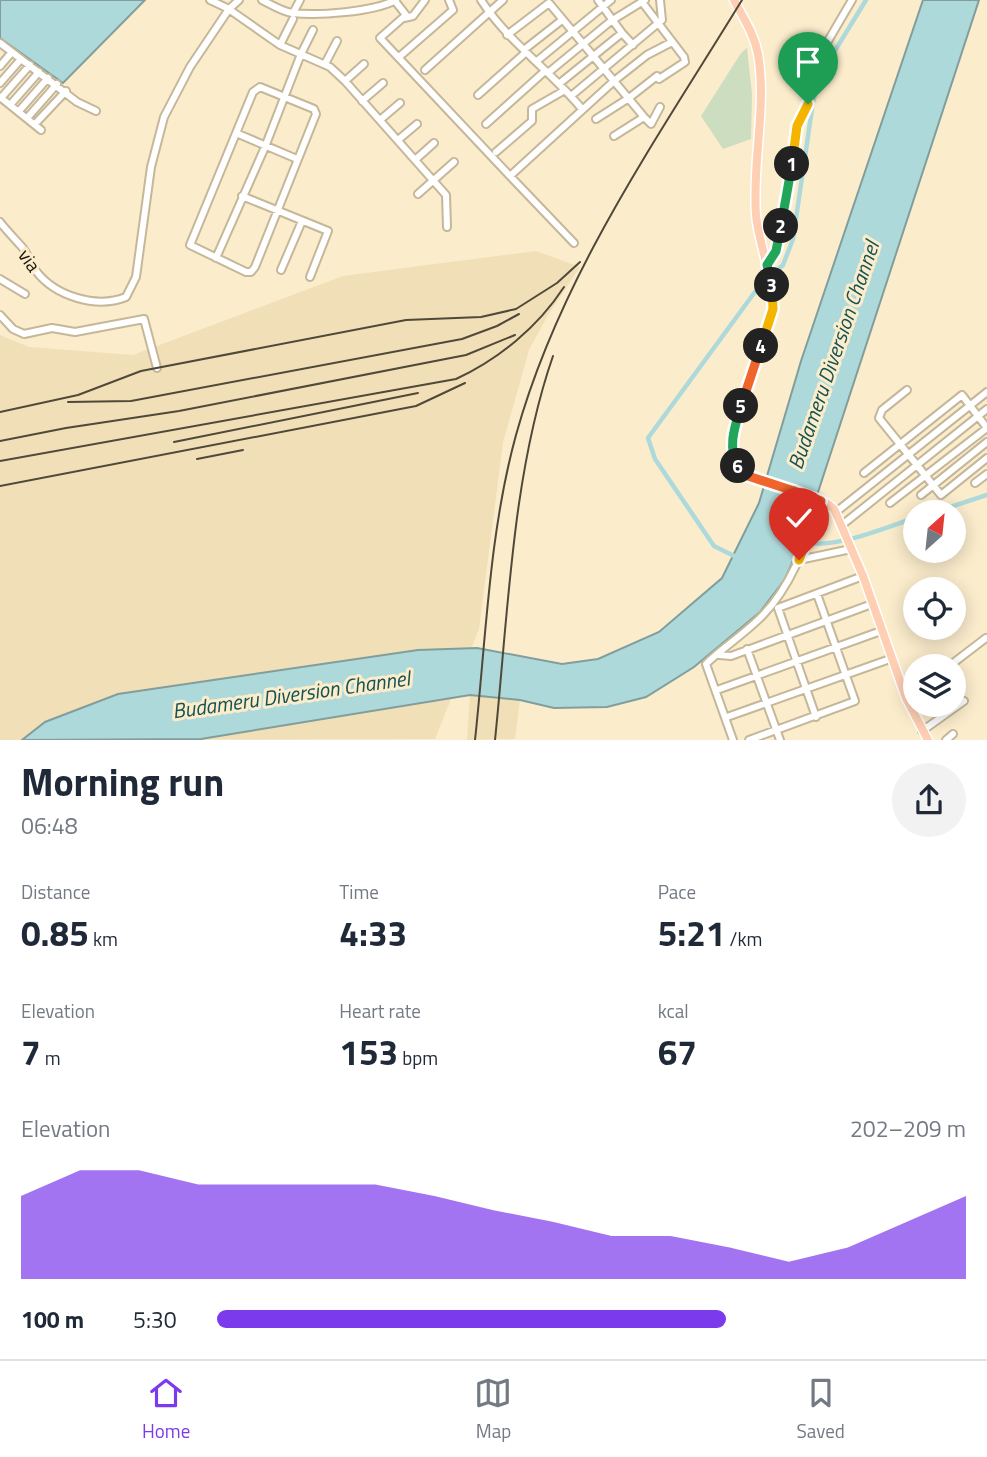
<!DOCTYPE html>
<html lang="en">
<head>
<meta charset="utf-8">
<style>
	body { margin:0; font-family:"Titillium Web",sans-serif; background:#f2f2f3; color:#1f2937; height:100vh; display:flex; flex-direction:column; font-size:26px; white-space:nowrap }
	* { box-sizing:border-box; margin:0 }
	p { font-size:23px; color:#747a83 }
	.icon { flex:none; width:38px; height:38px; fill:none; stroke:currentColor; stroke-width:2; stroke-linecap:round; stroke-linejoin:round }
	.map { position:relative; height:740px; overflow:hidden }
	.sheet { display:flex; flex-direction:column; background:#fff; flex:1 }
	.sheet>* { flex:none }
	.needle { width:46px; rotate:27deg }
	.controls { position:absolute; left:903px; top:500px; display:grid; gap:14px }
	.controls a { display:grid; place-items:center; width:63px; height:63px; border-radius:50%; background:#fff; box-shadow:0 4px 18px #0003; font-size:35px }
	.pin { position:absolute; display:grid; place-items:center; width:60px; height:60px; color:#fff; margin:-72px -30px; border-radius:50% 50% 50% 0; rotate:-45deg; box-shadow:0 0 7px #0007 }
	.pin .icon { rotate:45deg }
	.km { position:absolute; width:35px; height:35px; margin:-18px; border-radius:50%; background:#222; color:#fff; font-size:19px; line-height:35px; text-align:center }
	.round { display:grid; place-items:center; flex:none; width:74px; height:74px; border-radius:37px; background:#f2f2f3 }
	.head { display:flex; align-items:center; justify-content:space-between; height:119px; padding:0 21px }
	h1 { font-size:38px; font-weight:700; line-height:52px }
	.figures { display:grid; grid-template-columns:repeat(3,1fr); gap:10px; height:119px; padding:7px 21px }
	.figures div { display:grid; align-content:center }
	.figures b { font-size:35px; font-weight:700 }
	.figures small { font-size:19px; font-weight:400 }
	.figures p { font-size:19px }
	.chart { height:196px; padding:14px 21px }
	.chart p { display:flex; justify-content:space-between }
	.chart svg { width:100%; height:126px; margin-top:7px; fill:#7c3aed; opacity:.7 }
	ul { padding:0 21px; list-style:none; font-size:23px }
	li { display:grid; grid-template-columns:112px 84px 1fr; align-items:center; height:52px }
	li i { height:18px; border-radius:9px; background:#7c3aed }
	.tab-bar { display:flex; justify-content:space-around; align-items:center; height:98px; border-top:2px solid #e0e1e3; background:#fff; font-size:19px; color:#747a83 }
	.tab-bar a { display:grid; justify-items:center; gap:4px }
	.tab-bar .active { color:#7c3aed }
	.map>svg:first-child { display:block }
	.built { fill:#f1dfb8 }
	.green { fill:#cddec0 }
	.water { fill:#aed9da; stroke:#829e9c; stroke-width:2 }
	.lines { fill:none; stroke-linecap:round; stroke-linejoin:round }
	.canal { stroke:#aed9da; stroke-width:4.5 }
	.minor-casing { stroke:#c5b799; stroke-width:10 }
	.major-casing { stroke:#fff; stroke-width:11 }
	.minor { stroke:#fff; stroke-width:6 }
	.major { stroke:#fecfb2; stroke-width:8 }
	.rail { stroke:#504939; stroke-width:2 }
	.split-1-casing { stroke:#fff; stroke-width:14 }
	.split-2-casing { stroke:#fff; stroke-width:14 }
	.split-3-casing { stroke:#fff; stroke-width:14 }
	.split-4-casing { stroke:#fff; stroke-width:14 }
	.split-5-casing { stroke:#fff; stroke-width:14 }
	.split-6-casing { stroke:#fff; stroke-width:14 }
	.split-7-casing { stroke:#fff; stroke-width:14 }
	.split-8-casing { stroke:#fff; stroke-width:14 }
	.split-9-casing { stroke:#fff; stroke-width:14 }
	.split-1 { stroke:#f5b400; stroke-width:9 }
	.split-2 { stroke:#22a559; stroke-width:9 }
	.split-3 { stroke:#22a559; stroke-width:9 }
	.split-4 { stroke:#f5b400; stroke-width:9 }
	.split-5 { stroke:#f0652b; stroke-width:9 }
	.split-6 { stroke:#22a559; stroke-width:9 }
	.split-7 { stroke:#f0652b; stroke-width:9 }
	.split-8 { stroke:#f0652b; stroke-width:9 }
	.split-9 { stroke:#f5b400; stroke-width:9 }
	.labels { text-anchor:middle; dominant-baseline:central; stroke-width:6; stroke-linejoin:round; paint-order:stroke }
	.street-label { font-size:19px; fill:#1a150a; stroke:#fbeccc }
	.water-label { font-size:21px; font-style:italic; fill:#145253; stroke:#fbeccc }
</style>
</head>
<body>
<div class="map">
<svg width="987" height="740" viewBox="0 0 987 740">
	<rect width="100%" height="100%" fill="#fbeccc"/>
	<path class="built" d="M536,251l44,16 -32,48 -19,35 -26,93 -24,186 -44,110 -435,1v-405l29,12 104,8 210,-79z
		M470,695l50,5 -5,39 -48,1z"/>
	<path class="green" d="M747,48l5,46 -1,45 -28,10 -22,-33 40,-63z"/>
	<path class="water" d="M0,0h145l-82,83 -63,-45z
		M923,0h56l-175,535 -19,44 -25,33 -66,55 -48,30 -39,10 -53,1 -34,-8 -50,-5 -269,44 -179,1 23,-18 73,-28 300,-44 59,-2 85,16 36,-5 61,-27 63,-54 37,-75 42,-142z"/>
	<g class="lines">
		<path class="canal" d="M932,513l55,-18
			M805,542c28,8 81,-15 110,-24
			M738,558l-24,-12 -59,-87 -7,-21 112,-153 23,-20 10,-26 20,-137 7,-27 46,-75"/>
		<defs>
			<path id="minor" d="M210,0l19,9 10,-9
				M262,0c10,5 19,11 30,13 26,3 81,-1 104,-13
				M481,0c27,42 69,70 101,109
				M598,0l24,33
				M395,1l11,14 -26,23 130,138 104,-95 33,-26 25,-13
				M230,10l50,35 50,22 15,14 101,114 1,32
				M293,13l7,-13
				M404,18l9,-2 12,-16
				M507,35l42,-32 95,114 -30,19
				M0,43l77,59 19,9
				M280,45l13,-26
				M399,57l54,-47 -4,-10
				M537,61l74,-61
				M325,64l12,-23
				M0,66l12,-14
				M425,70l78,-70
				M345,81l19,-17
				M0,83l21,-24
				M560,83l62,-50 11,12
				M260,87l54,22 2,5 -61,153 -4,5h-5l-56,-27 63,-153z
				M478,95l46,-41 1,-5 37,-29
				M571,96l91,-76 -2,-20
				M0,97l41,33
				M1,98l29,-33
				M362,101l21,-18
				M10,105l29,-33
				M19,111l29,-33
				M28,117l29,-33
				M644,117l7,7 9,-17
				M596,119l33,-21 28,-22 2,3 26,-17 -1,-5 -42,-55
				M380,120l20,-17
				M35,124l31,-33
				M486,124l59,-53 4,1 62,-51 34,-21
				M236,133l61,26
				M398,140l19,-16
				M496,152l36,-31v-12l33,-19
				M415,160l19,-17
				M510,176l64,67
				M418,194l36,-32
				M242,196l86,35 -18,46
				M0,222c7,9 14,16 22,25 6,7 8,16 14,24 19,25 60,38 90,26l10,-20 15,-110 13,-50 26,-50 39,-58
				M216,258l49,-111 36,-93 12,-24
				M767,265l9,-14 21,-125 13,-29 1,-27 41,-70
				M281,270l21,-49
				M0,279l25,15
				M0,315l13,14 11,5 28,-6 23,4 69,-13 13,49
				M907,390l-25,20 -3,8 62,77 46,-37
				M864,473l98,-78 25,33 -97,75
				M975,483l12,-9
				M921,495l66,-53
				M836,512l151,-120
				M842,525l145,-116
				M799,560l52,-11
				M747,649l33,91
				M719,655l12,1 141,-52
				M948,667l38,-29
				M717,690l164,-59
				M906,698l9,-6
				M727,717l163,-58
				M816,717l-38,-109 85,-32
				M922,731l42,-30
				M733,740l-27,-76c16,-16 40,-31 57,-49 30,-31 44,-75 58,-114
				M749,740l106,-39 -38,-107
				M946,740l7,-6"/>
			<path id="major" d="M734,0c9,18 20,33 24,54 9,53 -6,107 -2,161 3,32 18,61 17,94l-38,116 -3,28 4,11 12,12 77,26 9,7 29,67 43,122 22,42"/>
		</defs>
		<use href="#minor" class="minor-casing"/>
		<use href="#major" class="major-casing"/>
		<use href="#minor" class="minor"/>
		<use href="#major" class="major"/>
		<path class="rail" d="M68,402l63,-1 331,-62 35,-13 22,-12
			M0,412l78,-17 63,-24 265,-51 75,-3 35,-8 41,-26 23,-21
			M0,441l66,-13 113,-17 287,-56 49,-20
			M174,442l244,-49
			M197,459l46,-9
			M0,461l456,-82c43,-20 82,-52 108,-92
			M0,486l416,-80 49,-23
			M475,740c11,-101 14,-207 41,-305 44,-159 141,-296 226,-435
			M495,740c13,-125 17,-266 58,-384"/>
	</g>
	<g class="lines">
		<defs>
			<path id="split-1" d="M792,164l5,-38 11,-22"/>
			<path id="split-2" d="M781,226l11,-62"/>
			<path id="split-3" d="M772,285l-5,-20 9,-14 5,-25"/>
			<path id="split-4" d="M761,346l12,-37 -1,-24"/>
			<path id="split-5" d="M741,406l20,-60"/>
			<path id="split-6" d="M738,466c-11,-19 -3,-40 3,-60"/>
			<path id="split-7" d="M738,466l10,10 46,15"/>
			<path id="split-8" d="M794,491l27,10 -12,32"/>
			<path id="split-9" d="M799,560l10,-27"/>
		</defs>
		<use href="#split-1" class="split-1-casing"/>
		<use href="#split-2" class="split-2-casing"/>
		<use href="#split-3" class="split-3-casing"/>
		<use href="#split-4" class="split-4-casing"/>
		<use href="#split-5" class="split-5-casing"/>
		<use href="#split-6" class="split-6-casing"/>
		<use href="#split-7" class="split-7-casing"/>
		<use href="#split-8" class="split-8-casing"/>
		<use href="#split-9" class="split-9-casing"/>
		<use href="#split-1" class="split-1"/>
		<use href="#split-2" class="split-2"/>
		<use href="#split-3" class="split-3"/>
		<use href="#split-4" class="split-4"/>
		<use href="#split-5" class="split-5"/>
		<use href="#split-6" class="split-6"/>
		<use href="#split-7" class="split-7"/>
		<use href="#split-8" class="split-8"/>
		<use href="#split-9" class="split-9"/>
	</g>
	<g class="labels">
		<g class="street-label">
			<text transform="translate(30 260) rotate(55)">via</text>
		</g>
		<g class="water-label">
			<text transform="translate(833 355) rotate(-71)">Budameru Diversion Channel</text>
			<text transform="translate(291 694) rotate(-8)">Budameru Diversion Channel</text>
		</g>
	</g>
</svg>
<div class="controls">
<a><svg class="needle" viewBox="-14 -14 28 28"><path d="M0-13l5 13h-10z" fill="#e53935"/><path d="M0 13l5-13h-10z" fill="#747a83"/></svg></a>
<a><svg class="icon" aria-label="locate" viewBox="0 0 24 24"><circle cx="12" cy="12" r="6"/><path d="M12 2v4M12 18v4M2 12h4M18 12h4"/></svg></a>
<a><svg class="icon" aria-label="layers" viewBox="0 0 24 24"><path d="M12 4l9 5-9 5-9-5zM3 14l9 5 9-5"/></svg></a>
</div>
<div class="pin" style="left:808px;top:104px;background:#1e9e55"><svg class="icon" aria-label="arrive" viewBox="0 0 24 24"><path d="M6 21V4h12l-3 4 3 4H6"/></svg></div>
<div class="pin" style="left:799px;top:560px;background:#d93025"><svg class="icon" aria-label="check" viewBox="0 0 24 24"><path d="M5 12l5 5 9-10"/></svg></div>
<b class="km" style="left:792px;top:164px">1</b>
<b class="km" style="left:781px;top:226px">2</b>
<b class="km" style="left:772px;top:285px">3</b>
<b class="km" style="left:761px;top:346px">4</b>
<b class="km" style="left:741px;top:406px">5</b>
<b class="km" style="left:738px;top:466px">6</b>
</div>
<section class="sheet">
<div class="head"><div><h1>Morning run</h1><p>06:48</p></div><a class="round"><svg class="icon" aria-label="share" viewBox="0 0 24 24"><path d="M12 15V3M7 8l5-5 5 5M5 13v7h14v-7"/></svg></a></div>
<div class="figures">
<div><p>Distance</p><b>0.85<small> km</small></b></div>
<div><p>Time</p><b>4:33</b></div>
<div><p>Pace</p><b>5:21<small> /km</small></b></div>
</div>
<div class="figures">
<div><p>Elevation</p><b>7<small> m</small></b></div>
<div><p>Heart rate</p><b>153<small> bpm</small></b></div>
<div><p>kcal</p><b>67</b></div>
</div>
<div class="chart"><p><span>Elevation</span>202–209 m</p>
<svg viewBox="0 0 160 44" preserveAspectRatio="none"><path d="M0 44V15L10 6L20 6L30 11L40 11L50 11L60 11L70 15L80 20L90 24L100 29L110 29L120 33L130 38L140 33L150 24L160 15V44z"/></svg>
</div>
<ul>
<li><b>100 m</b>5:30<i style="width:68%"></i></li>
</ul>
</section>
<nav class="tab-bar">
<a class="active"><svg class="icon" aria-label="home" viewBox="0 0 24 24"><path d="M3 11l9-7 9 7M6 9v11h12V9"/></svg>Home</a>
<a><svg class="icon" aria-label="map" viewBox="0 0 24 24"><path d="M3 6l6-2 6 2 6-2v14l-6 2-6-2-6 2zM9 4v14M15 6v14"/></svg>Map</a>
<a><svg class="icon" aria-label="saved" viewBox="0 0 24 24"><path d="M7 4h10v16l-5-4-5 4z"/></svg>Saved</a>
</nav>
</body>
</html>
